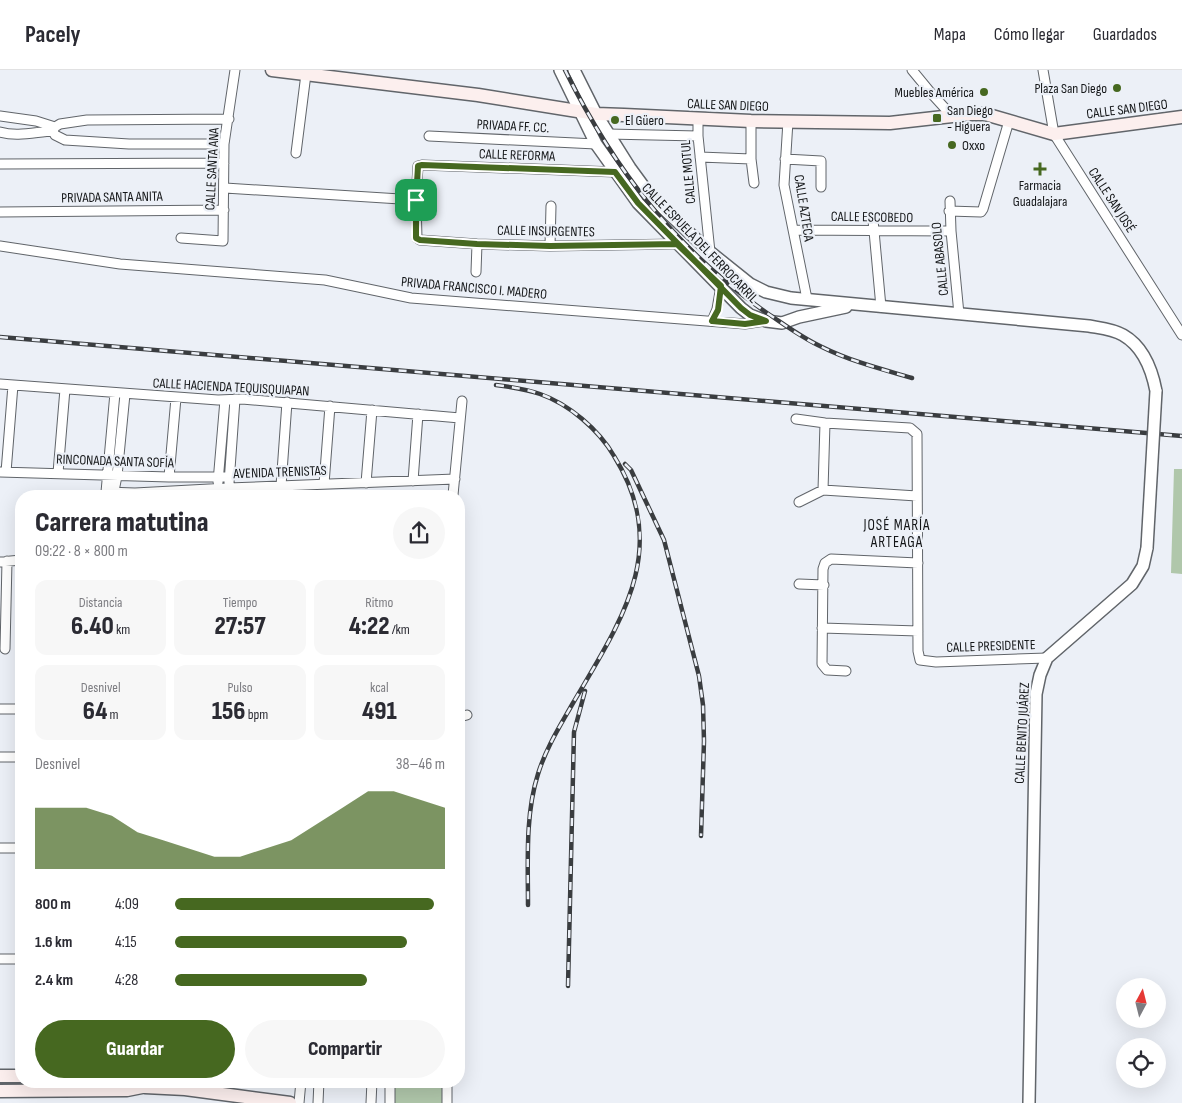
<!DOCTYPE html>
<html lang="es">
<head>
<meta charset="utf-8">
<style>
	body { margin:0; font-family:"Sofia Sans Condensed",sans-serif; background:#f7f7f7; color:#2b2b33; height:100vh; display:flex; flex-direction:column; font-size:19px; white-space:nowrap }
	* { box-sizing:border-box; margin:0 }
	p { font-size:16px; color:#7c7c81 }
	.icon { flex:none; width:28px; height:28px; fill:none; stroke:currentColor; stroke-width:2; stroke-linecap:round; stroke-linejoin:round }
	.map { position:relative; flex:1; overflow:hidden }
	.drawer { position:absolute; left:15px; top:420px; width:450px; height:598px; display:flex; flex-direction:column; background:#fff; border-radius:20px; box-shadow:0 5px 20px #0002 }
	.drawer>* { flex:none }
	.needle { width:32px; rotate:7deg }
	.tools { position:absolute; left:1116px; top:908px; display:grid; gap:10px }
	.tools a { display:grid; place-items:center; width:50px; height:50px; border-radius:50%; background:#fff; box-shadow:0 5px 20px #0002; font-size:25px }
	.pin { position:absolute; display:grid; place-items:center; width:42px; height:42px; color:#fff; margin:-21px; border-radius:10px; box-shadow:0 2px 8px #0006 }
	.round { display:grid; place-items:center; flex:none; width:52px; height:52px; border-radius:26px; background:#f7f7f7 }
	.summary { display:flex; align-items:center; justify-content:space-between; height:85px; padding:0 20px }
	h1 { font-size:28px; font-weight:800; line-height:38px }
	.figures { display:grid; grid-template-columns:repeat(3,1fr); gap:8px; height:85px; padding:5px 20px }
	.figures div { display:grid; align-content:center; border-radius:12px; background:#f7f7f7; text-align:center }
	.figures b { font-size:25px; font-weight:800 }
	.figures small { font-size:14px; font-weight:400 }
	.figures p { font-size:14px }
	.chart { height:140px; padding:10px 20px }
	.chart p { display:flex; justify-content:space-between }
	.chart svg { width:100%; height:90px; margin-top:5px; fill:#466820; opacity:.7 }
	.primary-button { display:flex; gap:10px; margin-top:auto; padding:10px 20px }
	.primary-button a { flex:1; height:58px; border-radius:30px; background:#466820; color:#fff; font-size:20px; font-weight:800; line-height:58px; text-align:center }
	.primary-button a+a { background:#f7f7f7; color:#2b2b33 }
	ul { padding:0 20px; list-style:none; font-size:16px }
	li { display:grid; grid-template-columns:80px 60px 1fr; align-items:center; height:38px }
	li i { height:12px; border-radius:6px; background:#466820 }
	header { display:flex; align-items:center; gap:30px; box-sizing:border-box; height:70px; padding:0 25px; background:#fff; border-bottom:1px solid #e1e1e2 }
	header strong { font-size:24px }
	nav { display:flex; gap:28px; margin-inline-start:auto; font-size:18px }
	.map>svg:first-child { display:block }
	.green { fill:#b0c7ab }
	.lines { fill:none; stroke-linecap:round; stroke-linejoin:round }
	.minor-casing { stroke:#61656a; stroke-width:11 }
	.tertiary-casing { stroke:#61656a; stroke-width:14 }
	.secondary-casing { stroke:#61656a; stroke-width:15 }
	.minor { stroke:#fff; stroke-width:9 }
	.tertiary { stroke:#fff; stroke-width:11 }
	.secondary { stroke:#fcefee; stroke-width:12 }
	.rail-casing { stroke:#3a3d40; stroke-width:4.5 }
	.rail { stroke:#ecf0f7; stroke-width:2.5; stroke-dasharray:8; stroke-linecap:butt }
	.tertiary-bridge-casing { stroke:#61656a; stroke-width:14; stroke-linecap:butt }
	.tertiary-bridge { stroke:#fff; stroke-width:11 }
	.route-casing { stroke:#fff; stroke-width:10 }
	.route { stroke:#466820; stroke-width:6 }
	.poi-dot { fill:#466820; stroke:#ecf0f7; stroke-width:2 }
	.labels { text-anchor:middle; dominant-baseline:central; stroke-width:4.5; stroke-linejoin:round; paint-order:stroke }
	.poi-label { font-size:14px; fill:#141618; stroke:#ecf0f7; text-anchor:start }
	.street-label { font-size:14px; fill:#141618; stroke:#ecf0f7 }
	.neighbourhood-label { font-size:15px; letter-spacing:1px; fill:#141618; stroke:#ecf0f7 }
</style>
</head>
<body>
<header>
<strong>Pacely</strong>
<nav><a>Mapa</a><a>Cómo llegar</a><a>Guardados</a></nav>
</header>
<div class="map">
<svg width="1182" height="1033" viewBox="0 0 1182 1033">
	<rect width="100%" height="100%" fill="#ecf0f7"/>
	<path class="green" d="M1174,399h8v105l-11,-1z
		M395,1011h47v22h-47z"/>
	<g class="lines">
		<defs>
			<path id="minor" d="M912,0l19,23 21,23
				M1043,0l11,64 128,201
				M0,46l36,5 19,6
				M698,49v17l12,116
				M751,51v38l3,24
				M788,51l-4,64 23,114
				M53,61l2,4 10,5 64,4h95
				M0,62c17,5 35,0 53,-1l2,-4 5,-3 27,-4 142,-1
				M608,64l90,2
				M429,66l167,8
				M296,83l10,-79
				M700,87l51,2
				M785,89l36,2v26
				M0,94l224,-1
				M615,102l-193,-7 -4,1 -2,34 1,38 3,2 57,4 73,2 127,-2
				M225,118l191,12
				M950,131l1,30 8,83
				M949,141l32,1 2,-3 26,-88
				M0,142l224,-2
				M873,150l8,87
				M793,160l158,1
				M181,168l42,3 1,-97 11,-74
				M0,176l120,18 205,16 86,18 334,26 21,-3
				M550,176l1,-40
				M476,202l1,-28
				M712,251l5,-12 4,-23
				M0,314l218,16 24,-1 218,19
				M796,349l29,4 85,5 7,6 1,217 2,9 16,2 111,-4
				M0,402l169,5h60
				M6,402l7,-87
				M58,403l7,-84
				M169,407l7,-79
				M413,411l5,-67
				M218,412l7,-82
				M229,413l6,-84
				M366,413l6,-73
				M324,414l6,-78
				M281,416l6,-84
				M823,420l94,6
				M823,420l2,-67
				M106,422l29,1 93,-5 227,-9
				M453,425l9,-94
				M107,426l-1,-4 9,-99
				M113,426l4,-20 8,-82
				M799,432l24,-12
				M0,492l21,-2
				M799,514l25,1
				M822,558l96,3
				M5,579l2,-88
				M846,601l-19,-1 -5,-6 1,-95 2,-6 6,-4 87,4
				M0,639h21
				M459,647l8,-2
				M0,687h21
				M0,778h21
				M0,889h21
				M447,1011v22
				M299,1033l2,-22
				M318,1033l1,-22
				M371,1033l1,-22
				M390,1033v-22"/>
			<path id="tertiary" d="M560,0l36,74 42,59 103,105 9,7 16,6 16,2 17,-6 47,-10
				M574,0l22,44 34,54 22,30 58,54 40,32 16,8 25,6 298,28c11,2 24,3 34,9 21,12 29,35 33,56
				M1029,1033l7,-409 4,-19 7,-17 85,-74 11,-18 4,-18"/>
			<path id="secondary" d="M272,0l206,25 118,19 28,1 127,6 139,2 80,-9h15l69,20 128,-17
				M0,1006h21
				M128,1011l17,6 40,2 105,14
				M0,1021l127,-1 15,-3"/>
		</defs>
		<use href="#minor" class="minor-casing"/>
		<use href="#tertiary" class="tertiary-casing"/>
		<use href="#secondary" class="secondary-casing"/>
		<use href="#minor" class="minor"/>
		<use href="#tertiary" class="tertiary"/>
		<use href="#secondary" class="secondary"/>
		<defs>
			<path id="rail" d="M565,0c49,99 110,179 202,243 18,12 35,25 55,34 28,14 59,22 90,31
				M0,267l1182,99
				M496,315c15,2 30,4 44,9 29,10 59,36 74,62 58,93 7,165 -41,247 -13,23 -27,45 -35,71 -13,41 -10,88 -10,131
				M625,394l6,6 33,70 35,136 4,29 1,36 -3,95
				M568,916l6,-254 11,-41"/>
		</defs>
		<use href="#rail" class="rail-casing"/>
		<use href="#rail" class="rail"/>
		<defs>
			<path id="tertiary-bridge" d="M1147,478l9,-157"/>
		</defs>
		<use href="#tertiary-bridge" class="tertiary-bridge-casing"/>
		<use href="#tertiary-bridge" class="tertiary-bridge"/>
	</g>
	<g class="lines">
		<defs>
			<path id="route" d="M416,130v38l4,2 57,4 73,2 127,-2 44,42 -3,24 -6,11 33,3 21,-3 -16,-6 -9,-7 -103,-105 -23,-31 -193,-7 -4,1 -2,34"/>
		</defs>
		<use href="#route" class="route-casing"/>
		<use href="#route" class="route"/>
	</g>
	<g class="poi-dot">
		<circle cx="1117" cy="18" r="5"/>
		<circle cx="984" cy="22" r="5"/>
		<rect x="932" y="43" width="10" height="10" rx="2.5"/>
		<circle cx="615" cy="50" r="5"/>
		<circle cx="952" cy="75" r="5"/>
		<path d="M1037.5 91.5h5v5h5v5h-5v5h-5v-5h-5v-5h5z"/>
	</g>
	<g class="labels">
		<g class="poi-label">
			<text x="1107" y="18" text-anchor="end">Plaza San Diego</text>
			<text x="974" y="22" text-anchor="end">Muebles América</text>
			<text x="947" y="40">San Diego<tspan x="947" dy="16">- Higuera</tspan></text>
			<text x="625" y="50">El Güero</text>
			<text x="962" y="75">Oxxo</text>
			<text x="1040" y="115" text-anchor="middle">Farmacia<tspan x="1040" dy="16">Guadalajara</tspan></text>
		</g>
		<g class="street-label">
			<text transform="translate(728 35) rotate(2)">CALLE SAN DIEGO</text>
			<text transform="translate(1127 39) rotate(-7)">CALLE SAN DIEGO</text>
			<text transform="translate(513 56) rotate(3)">PRIVADA FF. CC.</text>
			<text transform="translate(517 85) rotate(2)">CALLE REFORMA</text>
			<text transform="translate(212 99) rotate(-87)">CALLE SANTA ANA</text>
			<text transform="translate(688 102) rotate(-95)">CALLE MOTUL</text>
			<text transform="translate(112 127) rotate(-1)">PRIVADA SANTA ANITA</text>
			<text transform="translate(1112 130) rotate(57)">CALLE SAN JOSÉ</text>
			<text transform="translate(804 138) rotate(81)">CALLE AZTECA</text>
			<text transform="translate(872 147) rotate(1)">CALLE ESCOBEDO</text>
			<text transform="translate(546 161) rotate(1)">CALLE INSURGENTES</text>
			<text transform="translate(700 173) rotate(46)">CALLE ESPUELA DEL FERROCARRIL</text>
			<text transform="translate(940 189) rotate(-96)">CALLE ABASOLO</text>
			<text transform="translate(474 218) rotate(5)">PRIVADA FRANCISCO I. MADERO</text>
			<text transform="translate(231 317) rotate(3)">CALLE HACIENDA TEQUISQUIAPAN</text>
			<text transform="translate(115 391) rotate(2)">RINCONADA SANTA SOFÍA</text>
			<text transform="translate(280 402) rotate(-2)">AVENIDA TRENISTAS</text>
			<text transform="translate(991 576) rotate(-2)">CALLE PRESIDENTE</text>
			<text transform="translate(1022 663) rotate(-87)">CALLE BENITO JUÁREZ</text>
		</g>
		<g class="neighbourhood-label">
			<text x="897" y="455">JOSÉ MARÍA<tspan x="897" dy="17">ARTEAGA</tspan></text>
		</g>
	</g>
</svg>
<div class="tools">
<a><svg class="needle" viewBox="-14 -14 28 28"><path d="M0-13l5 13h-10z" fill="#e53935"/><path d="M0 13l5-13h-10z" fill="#7c7c81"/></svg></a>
<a><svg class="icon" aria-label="locate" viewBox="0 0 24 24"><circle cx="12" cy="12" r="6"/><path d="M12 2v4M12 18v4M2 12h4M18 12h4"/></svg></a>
</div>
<div class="pin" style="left:416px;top:130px;background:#1e9e55"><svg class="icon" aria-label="arrive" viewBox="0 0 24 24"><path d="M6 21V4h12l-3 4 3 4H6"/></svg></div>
<section class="drawer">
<div class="summary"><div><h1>Carrera matutina</h1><p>09:22 · 8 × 800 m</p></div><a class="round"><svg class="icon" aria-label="share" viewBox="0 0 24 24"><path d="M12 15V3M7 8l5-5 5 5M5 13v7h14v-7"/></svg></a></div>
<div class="figures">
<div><p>Distancia</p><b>6.40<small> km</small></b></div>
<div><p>Tiempo</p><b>27:57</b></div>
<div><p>Ritmo</p><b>4:22<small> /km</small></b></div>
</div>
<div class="figures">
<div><p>Desnivel</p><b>64<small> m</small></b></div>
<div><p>Pulso</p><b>156<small> bpm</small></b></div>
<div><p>kcal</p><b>491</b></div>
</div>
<div class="chart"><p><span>Desnivel</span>38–46 m</p>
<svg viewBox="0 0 160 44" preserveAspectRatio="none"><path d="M0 44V14L10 14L20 14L30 18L40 26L50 30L60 34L70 38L80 38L90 34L100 30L110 22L120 14L130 6L140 6L150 10L160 14V44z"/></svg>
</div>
<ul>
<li><b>800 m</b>4:09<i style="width:96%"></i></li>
<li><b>1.6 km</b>4:15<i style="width:86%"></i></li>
<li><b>2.4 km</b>4:28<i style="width:71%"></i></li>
</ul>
<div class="primary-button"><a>Guardar</a><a>Compartir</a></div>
</section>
</div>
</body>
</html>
